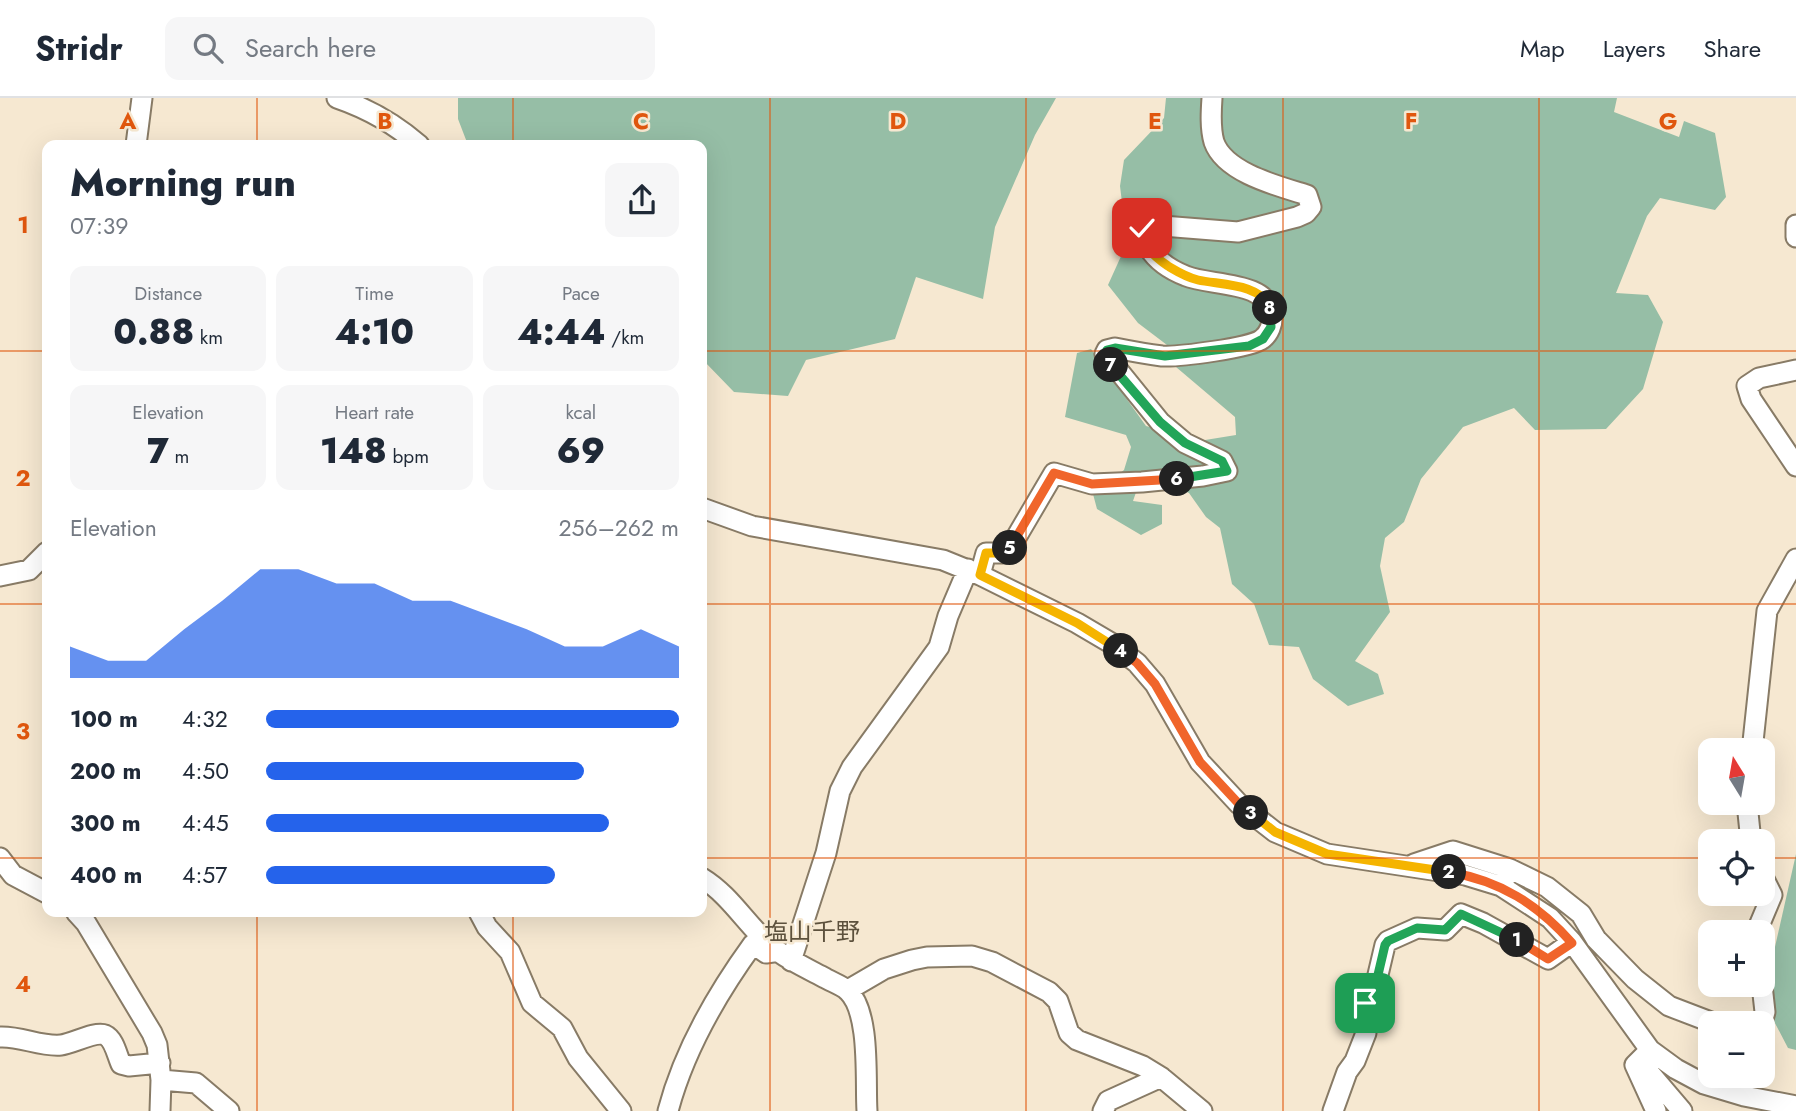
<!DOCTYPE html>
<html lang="en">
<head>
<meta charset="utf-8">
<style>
	body { margin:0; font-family:Jost,"Noto Sans JP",sans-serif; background:#f6f6f7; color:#1f2937; height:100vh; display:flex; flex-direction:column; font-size:26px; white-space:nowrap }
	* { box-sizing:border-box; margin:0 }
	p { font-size:23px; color:#747a83 }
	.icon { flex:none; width:38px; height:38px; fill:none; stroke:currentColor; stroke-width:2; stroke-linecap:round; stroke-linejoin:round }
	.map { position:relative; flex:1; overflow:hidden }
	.details { position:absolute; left:42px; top:42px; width:665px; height:777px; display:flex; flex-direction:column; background:#fff; border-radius:14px; box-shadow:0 7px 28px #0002 }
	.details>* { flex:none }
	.needle { width:46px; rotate:349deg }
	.controls { position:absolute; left:1698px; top:640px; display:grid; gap:14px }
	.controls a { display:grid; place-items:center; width:77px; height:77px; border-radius:14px; background:#fff; box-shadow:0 7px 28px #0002; font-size:35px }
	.pin { position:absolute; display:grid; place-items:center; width:60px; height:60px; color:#fff; margin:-30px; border-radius:14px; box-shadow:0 4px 10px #0006 }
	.km { position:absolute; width:35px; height:35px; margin:-18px; border-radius:50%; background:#222; color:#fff; font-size:19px; line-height:35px; text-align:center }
	.round { display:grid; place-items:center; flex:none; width:74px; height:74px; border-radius:14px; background:#f6f6f7 }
	.head { display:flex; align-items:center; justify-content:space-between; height:119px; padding:0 28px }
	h1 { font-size:38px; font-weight:800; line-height:52px }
	.stats { display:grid; grid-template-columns:repeat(3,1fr); gap:10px; height:119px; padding:7px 28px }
	.stats div { display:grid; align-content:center; border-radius:14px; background:#f6f6f7; text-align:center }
	.stats b { font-size:35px; font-weight:800 }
	.stats small { font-size:19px; font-weight:400 }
	.stats p { font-size:19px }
	.chart { height:196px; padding:14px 28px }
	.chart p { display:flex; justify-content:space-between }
	.chart svg { width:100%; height:126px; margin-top:7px; fill:#2563eb; opacity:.7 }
	ul { padding:0 28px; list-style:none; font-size:23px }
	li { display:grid; grid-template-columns:112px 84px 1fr; align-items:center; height:52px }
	li i { height:18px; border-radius:9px; background:#2563eb }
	header { display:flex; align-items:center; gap:42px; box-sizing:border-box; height:98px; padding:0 35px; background:#fff; border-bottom:2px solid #e0e1e3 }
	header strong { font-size:33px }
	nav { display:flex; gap:38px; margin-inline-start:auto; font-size:24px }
	.search { width:490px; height:63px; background:#f6f6f7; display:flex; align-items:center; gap:18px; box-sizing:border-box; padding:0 24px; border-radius:14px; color:#747a83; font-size:26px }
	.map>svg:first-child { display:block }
	.forest { fill:#96bea6 }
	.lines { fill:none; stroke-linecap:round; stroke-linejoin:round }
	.minor-casing { stroke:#887b66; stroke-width:23 }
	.minor { stroke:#fff; stroke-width:19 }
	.split-1-casing { stroke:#fff; stroke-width:14 }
	.split-2-casing { stroke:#fff; stroke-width:14 }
	.split-3-casing { stroke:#fff; stroke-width:14 }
	.split-4-casing { stroke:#fff; stroke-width:14 }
	.split-5-casing { stroke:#fff; stroke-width:14 }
	.split-6-casing { stroke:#fff; stroke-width:14 }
	.split-7-casing { stroke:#fff; stroke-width:14 }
	.split-8-casing { stroke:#fff; stroke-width:14 }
	.split-9-casing { stroke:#fff; stroke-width:14 }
	.split-1 { stroke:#22a559; stroke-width:9 }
	.split-2 { stroke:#f0652b; stroke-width:9 }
	.split-3 { stroke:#f5b400; stroke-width:9 }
	.split-4 { stroke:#f0652b; stroke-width:9 }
	.split-5 { stroke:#f5b400; stroke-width:9 }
	.split-6 { stroke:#f0652b; stroke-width:9 }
	.split-7 { stroke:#22a559; stroke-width:9 }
	.split-8 { stroke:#22a559; stroke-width:9 }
	.split-9 { stroke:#f5b400; stroke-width:9 }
	.grid { fill:none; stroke:#e0570e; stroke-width:2; stroke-opacity:0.55 }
	.labels { text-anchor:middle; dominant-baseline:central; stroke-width:5; stroke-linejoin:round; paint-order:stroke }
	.quarter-label { font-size:24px; fill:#5d513d; stroke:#f6e8d1 }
	.grid-label { font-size:23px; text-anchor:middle; font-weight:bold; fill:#e0570e; stroke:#f6e8d1; stroke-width:5; stroke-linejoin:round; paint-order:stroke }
</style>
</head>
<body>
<header>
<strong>Stridr</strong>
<div class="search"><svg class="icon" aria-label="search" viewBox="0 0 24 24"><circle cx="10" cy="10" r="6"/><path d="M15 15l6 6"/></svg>Search here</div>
<nav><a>Map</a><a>Layers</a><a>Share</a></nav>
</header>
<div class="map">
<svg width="1796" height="1013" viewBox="0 0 1796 1013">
	<rect width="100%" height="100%" fill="#f6e8d1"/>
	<path class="forest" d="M458,0h598l-21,37 -40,92 -12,72 -67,-22 -21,62 -89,21 -18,36 -54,-4 -32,-33v-214h-234l-10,-26z
		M1166,0h451l-3,14 65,25 5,-16 31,12 11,64 -11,13 -55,-12 -13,18 -31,77 32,2 15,27 -20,67 -37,40 -71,1 -21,-22 -51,19 -42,52 -17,43 -19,16 -5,28 10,46 -35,49 23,13 6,20 -36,12 -35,-27 -14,-32 -30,-2 -15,-41 -22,-20 -12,-56 -14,-11 -17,-24 -46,-21 -10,29 29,4v19l-21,11 -44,-26 -4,-15 31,-24 7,-23 -5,-12 -61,-18 12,-64 14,-4 55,77 53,15 37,-6 -1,-18 -59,-50 -9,-22 -29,-22 -30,-38 19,-42 -7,-57 4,-26 40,-42z
		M1796,756v196l-8,-2 -25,-48z"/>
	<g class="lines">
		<defs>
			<path id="minor" d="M337,0c32,11 57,25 82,47
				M136,47l6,-47
				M1796,127v12
				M1796,272l-37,8 -12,8 4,13 45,67
				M702,410l50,18 191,34 37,15 97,48 34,20 26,20 18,21 45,78 39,42 36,28 52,22 138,21 36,11 49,32 22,24 78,108 26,19 28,15 40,12 52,10
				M980,477l6,-22h21l47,-80 38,11 50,-2 61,-6 24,-5 -5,-10 -37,-18 -25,-21 -55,-68 2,-4 8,-2c15,3 31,6 47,8 16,1 89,-8 100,-17 7,-5 11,-15 10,-24 -3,-35 -63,-29 -86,-39 -23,-9 -41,-24 -44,-49l8,-2 88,7 59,-15 9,-4 5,-6 -4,-12c-29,-9 -82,-22 -93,-53 -4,-14 -3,-30 -2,-44
				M0,478l29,-6 18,-18
				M1752,653l15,-140 29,-52
				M1747,705l4,39
				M0,760l13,17 34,18
				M1414,766l39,-13 57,18
				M702,780c28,17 44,46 68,67 16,14 36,23 55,33 7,4 18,8 23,13 23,22 17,90 19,120
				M1501,788l9,-17 37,18 34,27 15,25 39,40 34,27 47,18
				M76,814l10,11 66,110 5,12 4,35 -1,31
				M479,814l8,15 23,25 22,51 30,25 16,30 43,53
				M1756,835l16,-38 -10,-20
				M791,863l35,-108 14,-62 12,-24 87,-120 9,-31 20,-47
				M848,892l36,-21 28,-9 15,-3 45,-1 20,6 57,30 9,9 11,32 8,7 66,26 18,11 41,34
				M1755,926l8,-5 2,-7 -3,-27
				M0,939c21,-1 41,10 61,8 11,-1 34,-14 44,-10 9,4 12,20 16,29l8,2 31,-3
				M1650,952l-15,15 21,46
				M1642,966l40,47
				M161,982l35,3 33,28
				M668,1013c16,-61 48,-116 85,-167l13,9 7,-1
				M1103,1013l5,-10 53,-24
				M1333,1013l14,-39 8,-11 11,-28 -3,-21 2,-9 12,-24 8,-34 3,-4 29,-13 28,2 16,-16 22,9 65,36 24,-17"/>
		</defs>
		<use href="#minor" class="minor-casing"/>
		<use href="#minor" class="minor"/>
	</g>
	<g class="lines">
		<defs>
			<path id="split-1" d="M1365,905l12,-24 8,-34 3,-4 29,-13 28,2 16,-16 56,26"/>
			<path id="split-2" d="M1449,774c52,9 88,32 123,71l-24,16 -31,-19"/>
			<path id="split-3" d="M1251,715l24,19 52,22 122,18"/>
			<path id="split-4" d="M1121,553l16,12 18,21 45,78 39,42 12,9"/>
			<path id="split-5" d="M1010,450l-3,5h-21l-6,22 97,48 44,28"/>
			<path id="split-6" d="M1010,450l44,-75 38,11 85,-5"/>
			<path id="split-7" d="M1111,267l49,57 25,21 37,18 5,10 -50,8"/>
			<path id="split-8" d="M1111,267l-6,-11 2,-4 8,-2 50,8 84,-10 14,-7 8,-12 -1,-19"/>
			<path id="split-9" d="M1142,130c2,19 10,27 26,38 10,6 18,11 30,14 22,5 62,3 72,28"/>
		</defs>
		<use href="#split-1" class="split-1-casing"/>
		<use href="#split-2" class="split-2-casing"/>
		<use href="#split-3" class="split-3-casing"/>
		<use href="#split-4" class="split-4-casing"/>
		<use href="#split-5" class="split-5-casing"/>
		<use href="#split-6" class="split-6-casing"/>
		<use href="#split-7" class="split-7-casing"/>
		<use href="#split-8" class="split-8-casing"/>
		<use href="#split-9" class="split-9-casing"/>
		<use href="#split-1" class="split-1"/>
		<use href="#split-2" class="split-2"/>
		<use href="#split-3" class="split-3"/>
		<use href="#split-4" class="split-4"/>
		<use href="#split-5" class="split-5"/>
		<use href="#split-6" class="split-6"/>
		<use href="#split-7" class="split-7"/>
		<use href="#split-8" class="split-8"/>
		<use href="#split-9" class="split-9"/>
	</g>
	<path class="grid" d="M257,0v47M513,0v47M770,0v1013M1026,0v1013M1283,0v1013M1539,0v1013M0,253h47M702,253h1094M0,506h47M702,506h1094M0,760h47M702,760h1008M1762,760h34M257,814v199M513,814v199"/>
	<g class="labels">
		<g class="quarter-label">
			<text x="812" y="833">塩山千野</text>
		</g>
	</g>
	<g class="grid-label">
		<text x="128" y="31">A</text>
		<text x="385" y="31">B</text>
		<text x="641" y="31">C</text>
		<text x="898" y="31">D</text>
		<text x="1155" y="31">E</text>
		<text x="1411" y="31">F</text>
		<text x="1668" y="31">G</text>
		<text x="23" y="135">1</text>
		<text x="23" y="388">2</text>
		<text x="23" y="641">3</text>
		<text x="23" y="894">4</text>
	</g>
</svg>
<div class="controls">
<a><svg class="needle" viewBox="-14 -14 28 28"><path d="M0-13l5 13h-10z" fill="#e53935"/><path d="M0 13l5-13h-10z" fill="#747a83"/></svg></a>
<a><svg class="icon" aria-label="locate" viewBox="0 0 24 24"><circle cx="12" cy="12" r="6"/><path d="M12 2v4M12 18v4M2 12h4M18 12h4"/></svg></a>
<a>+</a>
<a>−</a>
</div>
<div class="pin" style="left:1365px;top:905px;background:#1e9e55"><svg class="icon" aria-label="arrive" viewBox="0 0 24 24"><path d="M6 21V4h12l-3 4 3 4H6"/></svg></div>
<div class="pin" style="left:1142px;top:130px;background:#d93025"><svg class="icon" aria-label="check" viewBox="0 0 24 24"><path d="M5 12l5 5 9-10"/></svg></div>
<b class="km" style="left:1517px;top:842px">1</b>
<b class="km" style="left:1449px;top:774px">2</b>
<b class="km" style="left:1251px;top:715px">3</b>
<b class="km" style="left:1121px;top:553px">4</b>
<b class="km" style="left:1010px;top:450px">5</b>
<b class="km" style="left:1177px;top:381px">6</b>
<b class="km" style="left:1111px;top:267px">7</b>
<b class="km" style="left:1270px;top:210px">8</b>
<section class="details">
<div class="head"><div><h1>Morning run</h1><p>07:39</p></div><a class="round"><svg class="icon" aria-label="share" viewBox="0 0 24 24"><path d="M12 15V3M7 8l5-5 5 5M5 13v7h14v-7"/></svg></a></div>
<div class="stats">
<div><p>Distance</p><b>0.88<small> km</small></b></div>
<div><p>Time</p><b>4:10</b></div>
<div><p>Pace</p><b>4:44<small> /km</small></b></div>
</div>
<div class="stats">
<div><p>Elevation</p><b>7<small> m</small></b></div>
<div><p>Heart rate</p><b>148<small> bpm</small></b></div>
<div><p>kcal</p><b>69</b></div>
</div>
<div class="chart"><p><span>Elevation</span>256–262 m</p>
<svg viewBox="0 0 160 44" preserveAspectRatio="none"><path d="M0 44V33L10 38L20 38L30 27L40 17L50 6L60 6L70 11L80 11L90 17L100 17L110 22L120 27L130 33L140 33L150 27L160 33V44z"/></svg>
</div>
<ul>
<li><b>100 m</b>4:32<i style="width:100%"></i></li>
<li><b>200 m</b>4:50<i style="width:77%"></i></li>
<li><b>300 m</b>4:45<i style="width:83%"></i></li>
<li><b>400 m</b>4:57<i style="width:70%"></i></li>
</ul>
</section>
</div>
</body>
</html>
